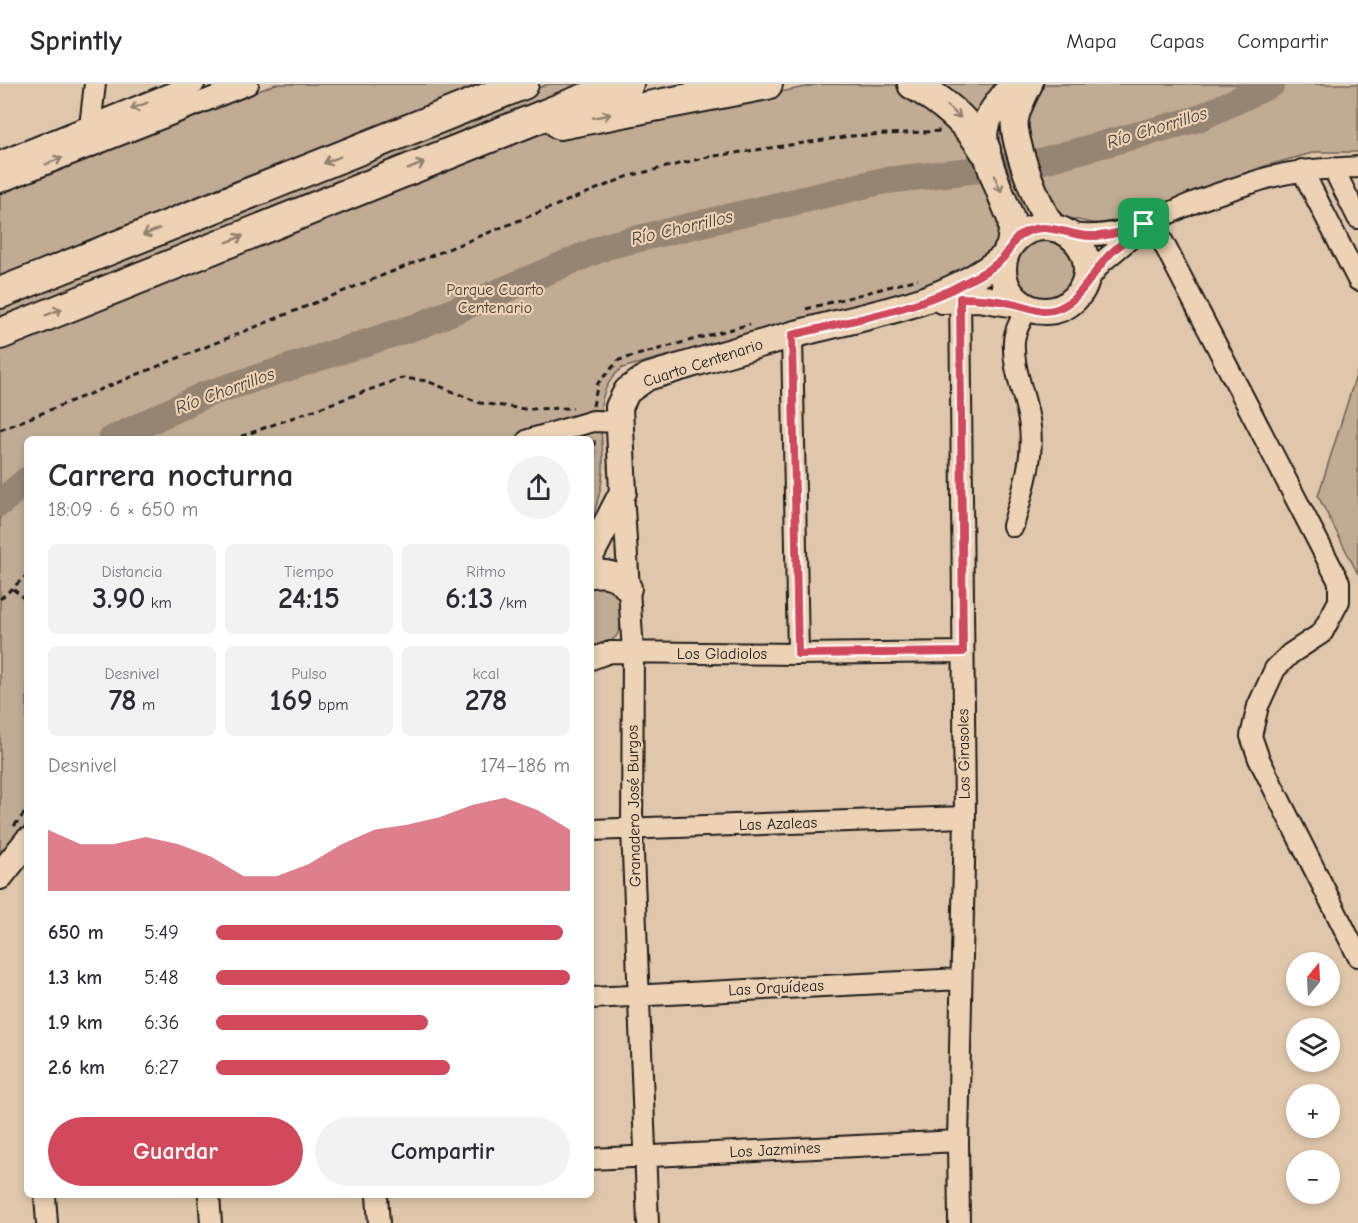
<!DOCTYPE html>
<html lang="es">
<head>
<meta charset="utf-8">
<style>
	body { margin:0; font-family:"Comic Neue",sans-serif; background:#f2f2f3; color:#2b2b33; height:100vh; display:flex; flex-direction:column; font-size:22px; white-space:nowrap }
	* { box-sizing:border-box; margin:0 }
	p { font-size:20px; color:#7c7c81 }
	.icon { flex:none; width:33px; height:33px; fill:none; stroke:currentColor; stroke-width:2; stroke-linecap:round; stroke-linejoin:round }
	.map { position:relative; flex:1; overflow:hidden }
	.sheet { position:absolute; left:24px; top:352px; width:570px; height:762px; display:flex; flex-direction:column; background:#fff; border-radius:9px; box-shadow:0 3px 9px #0003 }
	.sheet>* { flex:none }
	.needle { width:39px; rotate:18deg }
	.tools { position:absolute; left:1286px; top:868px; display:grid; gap:12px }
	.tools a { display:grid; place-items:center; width:54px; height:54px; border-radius:50%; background:#fff; box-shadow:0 3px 9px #0003; font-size:30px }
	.pin { position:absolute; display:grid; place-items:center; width:51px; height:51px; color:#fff; margin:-26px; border-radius:12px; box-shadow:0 3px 9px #0006 }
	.round { display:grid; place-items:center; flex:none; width:63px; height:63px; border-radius:32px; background:#f2f2f3 }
	.overview { display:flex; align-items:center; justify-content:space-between; height:102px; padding:0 24px }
	h1 { font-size:33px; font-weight:600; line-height:45px }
	.figures { display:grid; grid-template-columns:repeat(3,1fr); gap:9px; height:102px; padding:6px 24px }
	.figures div { display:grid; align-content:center; border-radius:9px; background:#f2f2f3; text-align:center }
	.figures b { font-size:30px; font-weight:600 }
	.figures small { font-size:16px; font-weight:400 }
	.figures p { font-size:16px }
	.chart { height:168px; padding:12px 24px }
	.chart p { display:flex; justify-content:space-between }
	.chart svg { width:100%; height:108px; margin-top:6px; fill:#d1495b; opacity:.7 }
	.action { display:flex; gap:12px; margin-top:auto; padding:12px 24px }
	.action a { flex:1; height:69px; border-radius:36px; background:#d1495b; color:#fff; font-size:24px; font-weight:600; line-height:69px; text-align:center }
	.action a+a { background:#f2f2f3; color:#2b2b33 }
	ul { padding:0 24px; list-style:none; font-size:20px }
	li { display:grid; grid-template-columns:96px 72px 1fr; align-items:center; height:45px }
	li i { height:15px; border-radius:8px; background:#d1495b }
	header { display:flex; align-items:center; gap:36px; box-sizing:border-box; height:84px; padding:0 30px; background:#fff; border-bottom:2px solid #e1e1e2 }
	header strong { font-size:28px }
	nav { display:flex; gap:33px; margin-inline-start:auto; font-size:21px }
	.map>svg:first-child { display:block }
	.green { fill:#c0ab93; stroke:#6e6458; stroke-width:1.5 }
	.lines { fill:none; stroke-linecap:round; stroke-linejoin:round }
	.river { stroke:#958573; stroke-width:27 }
	.minor-casing { stroke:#1c1c1c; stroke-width:24 }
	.major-casing { stroke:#1c1c1c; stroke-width:30 }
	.highway-casing { stroke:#1c1c1c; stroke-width:34 }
	.path { stroke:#1c1c1c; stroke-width:3; stroke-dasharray:6 4.5; stroke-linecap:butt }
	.minor { stroke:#edd2b4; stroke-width:20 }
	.major { stroke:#edd2b4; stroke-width:26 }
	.highway { stroke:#edd2b4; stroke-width:30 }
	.oneway { stroke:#8f8070 }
	.route-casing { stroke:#fff; stroke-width:12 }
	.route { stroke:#d1495b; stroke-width:8 }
	.labels { text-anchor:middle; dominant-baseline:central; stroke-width:4.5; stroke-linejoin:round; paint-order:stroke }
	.park-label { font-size:16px; fill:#45403a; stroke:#edd2b4 }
	.street-label { font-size:16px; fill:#1c1c1c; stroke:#edd2b4 }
	.water-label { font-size:18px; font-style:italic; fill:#46413a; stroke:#edd2b4 }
</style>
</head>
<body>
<header>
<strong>Sprintly</strong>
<nav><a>Mapa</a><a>Capas</a><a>Compartir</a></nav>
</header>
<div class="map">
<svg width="1358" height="1139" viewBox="0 0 1358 1139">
	<rect width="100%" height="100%" fill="#e0c7ab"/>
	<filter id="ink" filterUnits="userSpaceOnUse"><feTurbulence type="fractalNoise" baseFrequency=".0167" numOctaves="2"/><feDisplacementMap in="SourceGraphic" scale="12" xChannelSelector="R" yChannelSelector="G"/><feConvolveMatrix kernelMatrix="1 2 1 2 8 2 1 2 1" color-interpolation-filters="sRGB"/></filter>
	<g filter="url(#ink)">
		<path class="green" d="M276,0h211l-262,101 -225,92v-83z
			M549,0h54l-603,238v-20l512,-205z
			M820,0l79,1 72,56 32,80 -2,18 -7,10 -43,30 -329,89c-34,28 -17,65 -19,102 -1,18 -6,35 -12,51v-81h-564v384l-27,33v-511l499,-197 43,-15 49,-10 131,-20z
			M929,0h74l-24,44z
			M1038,0h320v68h-42l-51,14 -143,53 -24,5 -16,-3 -17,-4 -12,-10 -19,-55 -5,-23 -1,-13z
			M1003,25l33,112 -15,6 -28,-92z
			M1042,154c23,2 49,25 30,47 -39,47 -99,-30 -30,-47z
			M1358,285v205l-40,-78z
			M591,495l28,12c1,36 10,46 -28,60z"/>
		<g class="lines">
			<path class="river" d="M111,356l93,-45 217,-70 186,-79 275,-65 152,-18 163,-44 75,-35
				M0,419l27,-23"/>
			<defs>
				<path id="minor" d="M89,51l6,-51
					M0,78l194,-78
					M1333,84l25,50
					M1302,86l56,110
					M0,98l248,-98
					M1152,137l187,361v19l-17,32 -32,21 -15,15 -17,37 -7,30 8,23 99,197
					M1065,149c48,9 81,-10 123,-28 21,-9 44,-16 66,-23 35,-12 67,-13 104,-15
					M1082,204l20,-26 37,-31
					M792,251l6,319
					M528,356l65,-19 26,1
					M623,408l10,161 -1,176 16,394
					M1013,442c9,-32 21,-66 17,-99 -3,-28 -18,-57 -16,-86 1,-12 8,-23 14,-33
					M591,575l19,-7 188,2 165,-2
					M591,746l374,-13
					M591,914l370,-19
					M591,1075l367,-18
					M45,1112l2,27
					M209,1112l2,27
					M377,1112l2,27
					M959,1139l-1,-82 7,-324 -5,-530"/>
				<path id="major" d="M1029,0c-5,11 -12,23 -14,35 -4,20 25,93 38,109
					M1003 185a42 42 0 1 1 84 0a42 42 0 1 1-84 0Z
					M1010,161l2,-14 -1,-12c-8,-21 -31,-69 -26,-91 3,-15 19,-32 28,-44
					M942,216l36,-2 44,7
					M591,470l32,-62 -4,-85 8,-16 20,-14c48,-14 96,-29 145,-42 74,-20 152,-29 213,-79
					M591,490c16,-2 27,1 37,14
					M0,792l27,-34"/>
				<path id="highway" d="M913,0c30,17 54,37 72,66
					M560,40l207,-40
					M0,209l523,-209
					M0,250l582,-234 46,-16"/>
			</defs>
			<use href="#minor" class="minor-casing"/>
			<use href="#major" class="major-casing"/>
			<use href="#highway" class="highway-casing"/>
			<path class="path" d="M806,225l112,-30
				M593,322l5,-23 21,-23 131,-36
				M0,346l629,-254 79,-19 143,-21 90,-5
				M231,356l171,-62 25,3 53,22 45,6 48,-1
				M591,404l4,-17 -1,-34
				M13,505l14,12
				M0,515l27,-24
				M14,742l13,-16"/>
			<use href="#minor" class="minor"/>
			<use href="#major" class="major"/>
			<use href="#highway" class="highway"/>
		</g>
		<defs><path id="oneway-shaft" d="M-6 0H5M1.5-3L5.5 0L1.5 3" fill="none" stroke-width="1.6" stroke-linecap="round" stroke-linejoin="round" transform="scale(1.5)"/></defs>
		<g class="oneway">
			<use href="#oneway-shaft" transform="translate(139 22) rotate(158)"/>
			<use href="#oneway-shaft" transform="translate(954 28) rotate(41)"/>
			<use href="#oneway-shaft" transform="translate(602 32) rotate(-11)"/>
			<use href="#oneway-shaft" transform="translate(332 76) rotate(158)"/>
			<use href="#oneway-shaft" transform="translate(54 77) rotate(-22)"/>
			<use href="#oneway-shaft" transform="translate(416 82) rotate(-22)"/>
			<use href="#oneway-shaft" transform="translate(998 100) rotate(70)"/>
			<use href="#oneway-shaft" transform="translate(151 148) rotate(158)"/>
			<use href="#oneway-shaft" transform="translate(235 155) rotate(-22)"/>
			<use href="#oneway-shaft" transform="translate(54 228) rotate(-22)"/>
		</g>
	</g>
	<g class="lines" filter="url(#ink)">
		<defs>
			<path id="route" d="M1152,137c-14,11 -29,20 -41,32 -21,20 -34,59 -68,58 -9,-1 -18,-5 -27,-7 -19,-4 -37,-6 -56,-6l3,354 -165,2 -6,-319c56,-14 125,-25 174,-53 13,-7 28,-14 38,-25 9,-11 8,-19 24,-26 21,-9 41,5 62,5 22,1 42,-8 62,-15z"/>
		</defs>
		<use href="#route" class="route-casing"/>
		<use href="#route" class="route"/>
	</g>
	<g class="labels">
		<g class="park-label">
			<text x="495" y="206">Parque Cuarto<tspan x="495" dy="18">Centenario</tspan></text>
		</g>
		<g class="street-label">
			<text transform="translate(703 279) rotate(-18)">Cuarto Centenario</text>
			<text x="722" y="570">Los Gladiolos</text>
			<text transform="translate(964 670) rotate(-91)">Los Girasoles</text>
			<text transform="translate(634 722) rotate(-91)">Granadero José Burgos</text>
			<text transform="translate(778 740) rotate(-2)">Las Azaleas</text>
			<text transform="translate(776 904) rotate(-3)">Las Orquídeas</text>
			<text transform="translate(775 1066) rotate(-3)">Los Jazmines</text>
		</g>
		<g class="water-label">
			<text transform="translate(1157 44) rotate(-17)">Río Chorrillos</text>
			<text transform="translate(682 144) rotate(-13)">Río Chorrillos</text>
			<text transform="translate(225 307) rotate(-20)">Río Chorrillos</text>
		</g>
	</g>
</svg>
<div class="tools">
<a><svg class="needle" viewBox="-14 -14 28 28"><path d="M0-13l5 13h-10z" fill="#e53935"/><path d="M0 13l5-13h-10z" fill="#7c7c81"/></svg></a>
<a><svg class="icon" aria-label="layers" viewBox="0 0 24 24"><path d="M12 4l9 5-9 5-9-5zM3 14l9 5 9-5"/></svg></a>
<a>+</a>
<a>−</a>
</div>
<div class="pin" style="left:1144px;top:140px;background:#1e9e55"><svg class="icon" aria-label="arrive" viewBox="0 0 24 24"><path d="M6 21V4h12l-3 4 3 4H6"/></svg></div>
<section class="sheet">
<div class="overview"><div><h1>Carrera nocturna</h1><p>18:09 · 6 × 650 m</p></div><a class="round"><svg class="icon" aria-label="share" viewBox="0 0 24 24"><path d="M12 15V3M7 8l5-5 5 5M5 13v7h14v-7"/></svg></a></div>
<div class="figures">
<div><p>Distancia</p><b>3.90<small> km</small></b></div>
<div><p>Tiempo</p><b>24:15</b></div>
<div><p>Ritmo</p><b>6:13<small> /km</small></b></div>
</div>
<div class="figures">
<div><p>Desnivel</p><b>78<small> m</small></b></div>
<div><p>Pulso</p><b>169<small> bpm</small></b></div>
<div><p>kcal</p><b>278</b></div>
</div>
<div class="chart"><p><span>Desnivel</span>174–186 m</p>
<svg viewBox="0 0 160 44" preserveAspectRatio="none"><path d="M0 44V19L10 25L20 25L30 22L40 25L50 30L60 38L70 38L80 33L90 25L100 19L110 17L120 14L130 9L140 6L150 11L160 19V44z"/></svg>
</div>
<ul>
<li><b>650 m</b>5:49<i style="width:98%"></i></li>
<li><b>1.3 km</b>5:48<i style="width:100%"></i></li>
<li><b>1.9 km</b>6:36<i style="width:60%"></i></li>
<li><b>2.6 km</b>6:27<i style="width:66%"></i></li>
</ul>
<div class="action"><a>Guardar</a><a>Compartir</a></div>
</section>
</div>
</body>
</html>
